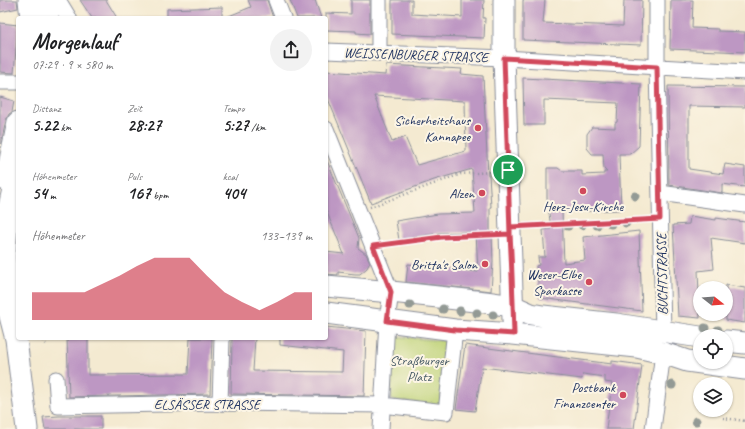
<!DOCTYPE html>
<html lang="de">
<head>
<meta charset="utf-8">
<style>
	body { margin:0; font-family:Caveat,sans-serif; background:#f2f2f2; color:#202124; height:100vh; display:flex; flex-direction:column; font-size:15px; white-space:nowrap }
	* { box-sizing:border-box; margin:0 }
	p { font-size:13px; color:#757577 }
	.icon { flex:none; width:22px; height:22px; fill:none; stroke:currentColor; stroke-width:2; stroke-linecap:round; stroke-linejoin:round }
	.map { position:relative; flex:1; overflow:hidden }
	.details { position:absolute; left:16px; top:16px; width:312px; height:324px; display:flex; flex-direction:column; background:#fff; border-radius:4px; box-shadow:0 1px 3px #0004 }
	.details>* { flex:none }
	.needle { width:26px; rotate:107deg }
	.fabs { position:absolute; left:693px; top:281px; display:grid; gap:8px }
	.fabs a { display:grid; place-items:center; width:40px; height:40px; border-radius:50%; background:#fff; box-shadow:0 1px 3px #0004; font-size:20px }
	.pin { position:absolute; display:grid; place-items:center; width:34px; height:34px; color:#fff; margin:-17px; border:2px solid #fff; border-radius:50%; box-shadow:0 1px 4px #0007 }
	.round { display:grid; place-items:center; flex:none; width:42px; height:42px; border-radius:21px; background:#f2f2f2 }
	.overview { display:flex; align-items:center; justify-content:space-between; height:68px; padding:0 16px }
	h1 { font-size:22px; font-weight:700; line-height:30px }
	.figures { display:grid; grid-template-columns:repeat(3,1fr); gap:6px; height:68px; padding:4px 16px }
	.figures div { display:grid; align-content:center }
	.figures b { font-size:17px; font-weight:700 }
	.figures small { font-size:11px; font-weight:400 }
	.figures p { font-size:11px }
	.chart { height:112px; padding:8px 16px }
	.chart p { display:flex; justify-content:space-between }
	.chart svg { width:100%; height:72px; margin-top:4px; fill:#d1495b; opacity:.7 }
	.map>svg:first-child { display:block }
	.green { fill:#bdd276; stroke:#6c806a }
	.building { fill:#bd97c3; fill-rule:evenodd }
	.lines { fill:none; stroke-linecap:round; stroke-linejoin:round }
	.street-casing { stroke:#888c98; stroke-width:17 }
	.secondary-casing { stroke:#888c98; stroke-width:23 }
	.path { stroke:#888c98; stroke-width:2.5; stroke-dasharray:1 3; stroke-linecap:butt }
	.street { stroke:#fff; stroke-width:15 }
	.secondary { stroke:#fff; stroke-width:21 }
	.tree { fill:#939a95 }
	.route-casing { stroke:#fff; stroke-width:8 }
	.route { stroke:#d1495b; stroke-width:5 }
	.poi-dot { fill:#d1495b; stroke:#fcf5e5; stroke-width:1.5 }
	.labels { text-anchor:middle; dominant-baseline:central; stroke-width:4; stroke-linejoin:round; paint-order:stroke }
	.street-label { font-size:14px; fill:#1b2f5e; stroke:#fcf5e5 }
	.poi-label { font-size:14px; fill:#1b2f5e; stroke:#fcf5e5; text-anchor:end }
	.park-label { font-size:14px; fill:#445864; stroke:#fcf5e5 }
</style>
</head>
<body>
<div class="map">
<svg width="745" height="429" viewBox="0 0 745 429">
	<rect width="100%" height="100%" fill="#fcf5e5"/>
	<filter id="ink" filterUnits="userSpaceOnUse"><feTurbulence type="fractalNoise" baseFrequency=".025" numOctaves="2"/><feDisplacementMap in="SourceGraphic" scale="8" xChannelSelector="R" yChannelSelector="G"/><feConvolveMatrix kernelMatrix="1 2 1 2 8 2 1 2 1" color-interpolation-filters="sRGB"/></filter>
	<filter id="wash" filterUnits="userSpaceOnUse"><feTurbulence type="fractalNoise" baseFrequency=".012" numOctaves="4" result="noise"/><feDisplacementMap in="SourceGraphic" scale="16" xChannelSelector="R" yChannelSelector="G"/><feGaussianBlur stdDeviation="0.9" result="paint"/><feColorMatrix in="noise" values="0 0 0 0 0 0 0 0 0 0 0 0 0 0 0 0 0 1.4 0 .05"/><feComposite in="paint" operator="in"/></filter>
	<g filter="url(#wash)">
		<rect width="100%" height="100%" fill="#f4ead1"/>
		<path class="green" d="M394,336l54,5 -8,65 -49,-6z"/>
		<g id="blocks">
			<path class="building" d="M0,0h17l1,8 -18,4z
				M80,0h26l11,18h-25z
				M248,0h19l6,18h-49l27,-11z
				M290,0h25l6,18h-24z
				M351,0h19v34l-14,-1v-2l-30,-1v-17l25,1z
				M392,0h20v14l50,3v-17h22l-1,18h2l-1,20 -92,-4z
				M523,0h22l-2,23 80,3 1,-26h18l-1,45 -118,-5z
				M671,0h22l-1,28 26,1v2l27,1v20l-75,-3z
				M222,7v11h-55v-9z
				M0,23l18,2 -4,48 -14,-1z
				M386,65l76,4 -1,5 22,2 5,99h1l2,32h-1v29h2l1,25 -2,30 -85,-9 2,-18 70,8 -2,-40 -37,1 -40,7 -3,-19 42,-7 37,-1 -3,-44 -38,11 -63,23 -45,-109v-23l59,4zM374,96l91,5 1,50 -49,14 -12,-28 -13,5z
				M523,78l118,6 -2,62 -9,8h-11l2,56 -59,2 2,51 21,-3 -2,-23 56,-6 3,80 -102,-13 -4,-32 3,-1 -1,-8h7l-2,-27 8,-1 -4,-32v-29h11l4,3h20v4l22,-1v-2h3l-3,-3 -1,-15h-11l-5,-6v-14l5,-7 23,1v-5l2,-1 1,-19 -74,-3v25h-20z
				M668,86l77,1v20l-56,-1v63l34,5 2,-10 20,3v20l-23,-3v9l-53,-8z
				M0,97l14,4 -2,11 -3,2 -3,6 -5,24 -1,-1z
				M326,158l33,80 -1,10 8,6 4,8 -3,6 -7,6h-5l-17,-2v3l-12,-1v-22l18,2 -18,-44z
				M690,216l26,4v-2l29,4v21l-34,-5 3,31 -16,2 2,47 -22,-2 -5,-91 16,-1z
				M726,285l19,3v35l-19,-3z
				M326,327l40,4 -2,65 -133,-2 1,-56h23l-2,33 89,1 1,-20 -63,-7v-7h46z
				M67,338h21v37l100,-1 2,-36h22l-2,56 -141,3z
				M465,345l147,19v-3l30,4 -8,64h-28l6,-46 -7,-1v-5l-22,-3 -1,5 -100,-12 -7,44 -19,-2z
				M59,416h42v13h-56l-2,-12z"/>
		</g>
	</g>
	<g filter="url(#ink)">
		<use href="#blocks" fill-opacity="0" stroke="#888c98" stroke-width="1"/>
		<g class="lines">
			<defs>
				<path id="street" d="M58,0l11,18
					M276,0l7,18
					M657,0v67l6,265
					M326,51l178,7 241,14
					M379,53v-53
					M0,82h18
					M326,129l65,163 -4,29 -6,108
					M660,193l85,12
					M56,379l2,27 162,-3 162,2 64,7 9,-82
					M220,403l2,-65
					M653,429l10,-76"/>
				<path id="secondary" d="M29,0l2,18
					M48,0v18
					M504,0v58l9,262
					M18,166l-10,46 -3,45 4,55 7,27 11,90
					M6,180l12,-58
					M326,286l65,6 94,10 28,4 18,8 12,2 73,8 84,13
					M326,313l129,17 58,4 124,13 26,6 24,8 58,8
					M726,341l19,2"/>
			</defs>
			<use href="#street" class="street-casing"/>
			<use href="#secondary" class="secondary-casing"/>
			<path class="path" d="M370,207l91,-33 32,-2
				M525,226l123,-7
				M386,244l56,-7 52,-2
				M40,338l6,6
				M723,418l22,3"/>
			<use href="#street" class="street"/>
			<use href="#secondary" class="secondary"/>
		</g>
		<g class="tree">
			<circle cx="635" cy="196" r="4.5"/>
			<circle cx="626" cy="223" r="4.5"/>
			<circle cx="611" cy="224" r="4.5"/>
			<circle cx="582" cy="225" r="4.5"/>
			<circle cx="597" cy="225" r="4.5"/>
			<circle cx="568" cy="226" r="4.5"/>
			<circle cx="410" cy="305" r="4.5"/>
			<circle cx="443" cy="309" r="4.5"/>
			<circle cx="460" cy="311" r="4.5"/>
			<circle cx="477" cy="313" r="4.5"/>
			<circle cx="493" cy="315" r="4.5"/>
			<circle cx="705" cy="328" r="4.5"/>
			<circle cx="718" cy="330" r="4.5"/>
			<circle cx="672" cy="385" r="4.5"/>
			<circle cx="696" cy="421" r="4.5"/>
		</g>
	</g>
	<g class="lines" filter="url(#ink)">
		<defs>
			<path id="route" d="M508,170l2,64 -68,3 -69,9 18,46 -4,29 68,9 59,4c-1,-33 -2,-66 -4,-100v-7l150,-8 -3,-152 -153,-9 4,112"/>
		</defs>
		<use href="#route" class="route-casing"/>
		<use href="#route" class="route"/>
	</g>
	<g class="poi-dot">
		<circle cx="478" cy="128" r="4"/>
		<circle cx="583" cy="191" r="4"/>
		<circle cx="482" cy="193" r="4"/>
		<circle cx="485" cy="264" r="4"/>
		<circle cx="589" cy="282" r="4"/>
		<circle cx="623" cy="395" r="4"/>
	</g>
	<g class="labels">
		<g class="street-label">
			<text transform="translate(416 55) rotate(2)">WEISSENBURGER STRASSE</text>
			<text transform="translate(662 274) rotate(-91)">BUCHTSTRASSE</text>
			<text x="207" y="404">ELSÄSSER STRASSE</text>
		</g>
		<g class="poi-label">
			<text x="470" y="120">Sicherheitshaus<tspan x="470" dy="16">Kannapee</tspan></text>
			<text x="474" y="193">Alzen</text>
			<text x="583" y="206" text-anchor="middle">Herz-Jesu-Kirche</text>
			<text x="477" y="264">Britta's Salon</text>
			<text x="581" y="274">Weser-Elbe<tspan x="581" dy="16">Sparkasse</tspan></text>
			<text x="615" y="387">Postbank<tspan x="615" dy="16">Finanzcenter</tspan></text>
		</g>
		<g class="park-label">
			<text x="419" y="360">Straßburger<tspan x="419" dy="16">Platz</tspan></text>
		</g>
	</g>
</svg>
<div class="fabs">
<a><svg class="needle" viewBox="-14 -14 28 28"><path d="M0-13l5 13h-10z" fill="#e53935"/><path d="M0 13l5-13h-10z" fill="#757577"/></svg></a>
<a><svg class="icon" aria-label="locate" viewBox="0 0 24 24"><circle cx="12" cy="12" r="6"/><path d="M12 2v4M12 18v4M2 12h4M18 12h4"/></svg></a>
<a><svg class="icon" aria-label="layers" viewBox="0 0 24 24"><path d="M12 4l9 5-9 5-9-5zM3 14l9 5 9-5"/></svg></a>
</div>
<div class="pin" style="left:508px;top:170px;background:#1e9e55"><svg class="icon" aria-label="arrive" viewBox="0 0 24 24"><path d="M6 21V4h12l-3 4 3 4H6"/></svg></div>
<section class="details">
<div class="overview"><div><h1>Morgenlauf</h1><p>07:29 · 9 × 580 m</p></div><a class="round"><svg class="icon" aria-label="share" viewBox="0 0 24 24"><path d="M12 15V3M7 8l5-5 5 5M5 13v7h14v-7"/></svg></a></div>
<div class="figures">
<div><p>Distanz</p><b>5.22<small> km</small></b></div>
<div><p>Zeit</p><b>28:27</b></div>
<div><p>Tempo</p><b>5:27<small> /km</small></b></div>
</div>
<div class="figures">
<div><p>Höhenmeter</p><b>54<small> m</small></b></div>
<div><p>Puls</p><b>167<small> bpm</small></b></div>
<div><p>kcal</p><b>404</b></div>
</div>
<div class="chart"><p><span>Höhenmeter</span>133–139 m</p>
<svg viewBox="0 0 160 44" preserveAspectRatio="none"><path d="M0 44V27L10 27L20 27L30 27L40 22L50 17L60 11L70 6L80 6L90 6L100 17L110 27L120 33L130 38L140 33L150 27L160 27V44z"/></svg>
</div>
</section>
</div>
</body>
</html>
